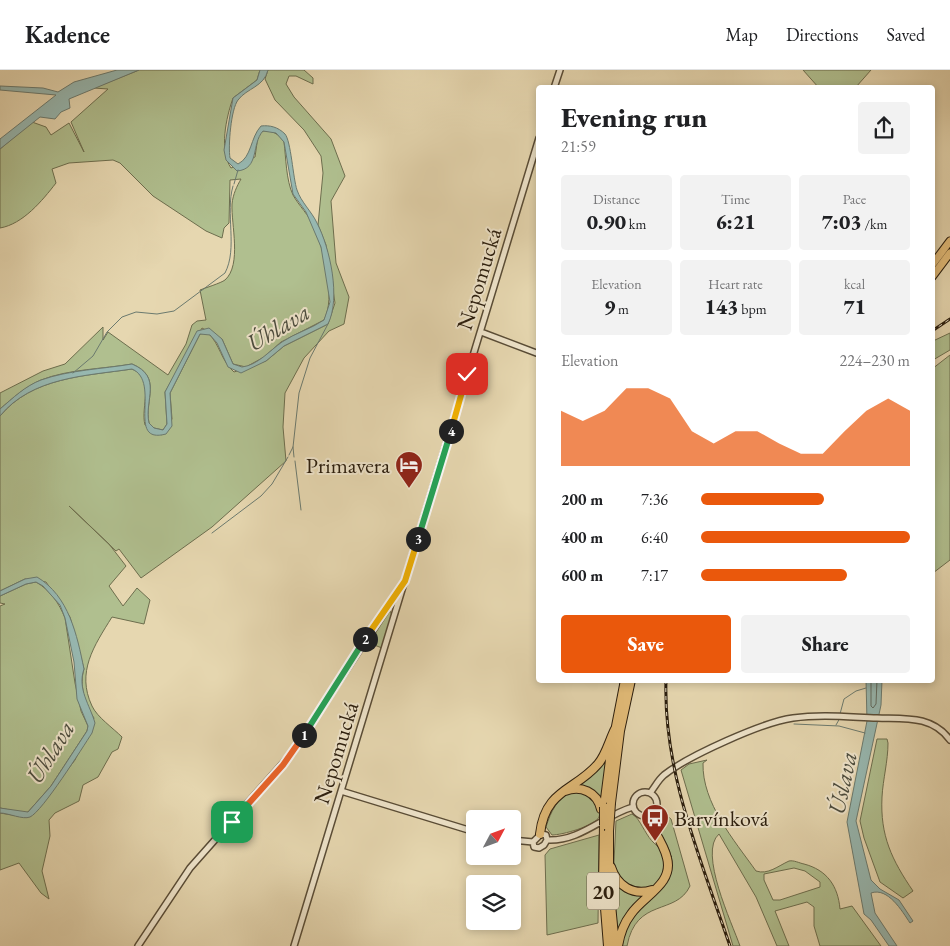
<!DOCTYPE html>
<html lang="en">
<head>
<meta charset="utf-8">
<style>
	body { margin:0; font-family:"EB Garamond",serif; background:#f2f2f2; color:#202124; height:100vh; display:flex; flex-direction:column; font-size:19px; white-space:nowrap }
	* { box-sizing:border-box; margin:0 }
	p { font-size:16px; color:#757577 }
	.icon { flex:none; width:28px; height:28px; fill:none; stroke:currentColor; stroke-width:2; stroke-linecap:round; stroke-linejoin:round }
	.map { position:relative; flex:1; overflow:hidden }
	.details { position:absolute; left:536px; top:15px; width:399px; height:598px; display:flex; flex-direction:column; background:#fff; border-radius:5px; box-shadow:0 2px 8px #0003 }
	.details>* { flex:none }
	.needle { width:32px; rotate:49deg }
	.tools { position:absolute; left:466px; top:740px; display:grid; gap:10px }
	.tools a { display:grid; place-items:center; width:55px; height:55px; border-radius:5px; background:#fff; box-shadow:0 2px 8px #0003; font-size:25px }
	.pin { position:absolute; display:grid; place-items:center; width:42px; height:42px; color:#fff; margin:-21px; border-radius:10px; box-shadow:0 2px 8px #0006 }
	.km { position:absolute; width:25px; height:25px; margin:-12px; border-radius:50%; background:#222; color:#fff; font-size:14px; line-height:25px; text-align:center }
	.round { display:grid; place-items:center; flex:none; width:52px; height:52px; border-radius:5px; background:#f2f2f2 }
	.head { display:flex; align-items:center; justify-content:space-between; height:85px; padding:0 25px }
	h1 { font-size:28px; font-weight:800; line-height:38px }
	.stats { display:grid; grid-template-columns:repeat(3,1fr); gap:8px; height:85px; padding:5px 25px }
	.stats div { display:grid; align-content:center; border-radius:5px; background:#f2f2f2; text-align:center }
	.stats b { font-size:21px; font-weight:800 }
	.stats small { font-size:14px; font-weight:400 }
	.stats p { font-size:14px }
	.chart { height:140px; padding:10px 25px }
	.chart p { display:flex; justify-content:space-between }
	.chart svg { width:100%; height:90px; margin-top:5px; fill:#ea580c; opacity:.7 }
	.primary-button { display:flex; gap:10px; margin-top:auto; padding:10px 25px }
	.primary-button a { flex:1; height:58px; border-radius:5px; background:#ea580c; color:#fff; font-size:20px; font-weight:800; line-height:58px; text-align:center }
	.primary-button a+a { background:#f2f2f2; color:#202124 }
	ul { padding:0 25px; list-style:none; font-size:16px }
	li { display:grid; grid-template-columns:80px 60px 1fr; align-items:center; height:38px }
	li i { height:12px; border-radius:6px; background:#ea580c }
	header { display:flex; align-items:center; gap:30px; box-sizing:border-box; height:70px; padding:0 25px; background:#fff; border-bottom:1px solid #e0e0e0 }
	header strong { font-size:24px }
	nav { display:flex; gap:28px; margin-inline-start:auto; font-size:18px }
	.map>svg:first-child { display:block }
	.green { fill:#b0bf8f; stroke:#6d6e4e; fill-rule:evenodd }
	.water { fill:#97b8b1; stroke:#6b7a6f }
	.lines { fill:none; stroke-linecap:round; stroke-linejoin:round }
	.shore { stroke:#606a5f; stroke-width:1 }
	.stream { stroke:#6b7a6f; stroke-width:1 }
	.minor-casing { stroke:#594c36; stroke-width:8 }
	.major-casing { stroke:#2a1d0d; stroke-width:9 }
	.highway-casing { stroke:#2a1d0d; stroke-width:10 }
	.minor { stroke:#efe5cc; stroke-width:5 }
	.major { stroke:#e3bc78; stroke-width:7 }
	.highway { stroke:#e3bc78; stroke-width:8 }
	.rail-casing { stroke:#2a1d0d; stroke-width:3 }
	.rail { stroke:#efe5cc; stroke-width:1; stroke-dasharray:4; stroke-linecap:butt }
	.highway-bridge-casing { stroke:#2a1d0d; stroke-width:10; stroke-linecap:butt }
	.highway-bridge { stroke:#e3bc78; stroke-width:8 }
	.split-1-casing { stroke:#fff; stroke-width:10 }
	.split-2-casing { stroke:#fff; stroke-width:10 }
	.split-3-casing { stroke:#fff; stroke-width:10 }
	.split-4-casing { stroke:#fff; stroke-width:10 }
	.split-5-casing { stroke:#fff; stroke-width:10 }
	.split-1 { stroke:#f0652b; stroke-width:6 }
	.split-2 { stroke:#22a559; stroke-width:6 }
	.split-3 { stroke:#f5b400; stroke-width:6 }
	.split-4 { stroke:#22a559; stroke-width:6 }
	.split-5 { stroke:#f5b400; stroke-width:6 }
	.labels { text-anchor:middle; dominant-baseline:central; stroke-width:4; stroke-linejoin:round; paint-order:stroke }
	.shield { fill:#efe5cc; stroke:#655946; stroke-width:1 }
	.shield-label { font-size:21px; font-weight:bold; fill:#2a1d0d }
	.street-label { font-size:22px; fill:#2a1d0d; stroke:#efe5cc }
	.poi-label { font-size:22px; fill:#2a1d0d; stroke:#efe5cc; text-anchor:end }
	.water-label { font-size:24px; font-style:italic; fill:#4b4c3e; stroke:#efe5cc }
</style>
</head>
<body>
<header>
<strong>Kadence</strong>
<nav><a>Map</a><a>Directions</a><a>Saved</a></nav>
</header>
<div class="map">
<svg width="950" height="876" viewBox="0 0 950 876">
	<rect width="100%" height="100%" fill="#e6d7b0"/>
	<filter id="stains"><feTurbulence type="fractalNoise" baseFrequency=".004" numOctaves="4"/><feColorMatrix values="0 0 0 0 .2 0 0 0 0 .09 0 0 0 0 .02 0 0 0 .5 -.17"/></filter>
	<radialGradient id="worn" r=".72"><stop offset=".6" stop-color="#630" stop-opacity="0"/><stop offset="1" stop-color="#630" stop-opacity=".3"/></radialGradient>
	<path class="green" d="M139,0h121l-3,10 -24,18c-7,20 -14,52 -2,70l24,-11 3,-21 5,-5c9,-1 16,3 21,11 2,16 2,38 9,53 6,11 16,20 21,32 10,23 22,71 10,93l-43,22 -17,15 -18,10 -13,-3 -11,-25 -20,-11 -37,64 2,32 -4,6 -9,-2 -5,-5c-5,-23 14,-46 -17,-59 -29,5 -63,5 -91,16 -16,7 -28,18 -41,29v-16l43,-22 22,-7 38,-37v13l5,-8 60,43 18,-31 6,-19 5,-4 9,-1 -6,-30c5,-2 21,-7 25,-10 17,-15 6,-56 7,-76 1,-10 5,-18 9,-25l-11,1 -1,43 -5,5 -2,10 -16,-7 -53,-35 -33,-33 -7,-3 -44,3 -17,6 4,14c-14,18 -33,41 -56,45v-79l32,-27 14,5 5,8 18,-12 15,29 -13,-30 37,-33 -14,-1z
		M268,0h36l9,8v6l-17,-8h-7l-3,8 8,13 37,42 14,37 -14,25 5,62 13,34 -5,27 -15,7 -25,27 -19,35 -2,34 3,34 -74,66 -71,51 -22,-29 -3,2 -47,-45 40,38 17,22 -17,20 14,20 14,-18 13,12 -6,24 -32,-7c-18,29 -36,55 -20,89 5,11 21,22 30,31l-4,12 -6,3 -14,25 -15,8 -4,16 -24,12 -6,7 1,16 -8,35 7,28 -8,-6 -22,-30 -19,7v-57l25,4 8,-3 42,-54 19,-42c-9,-12 -15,-34 -10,-49l-14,-52 -24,-35 -21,-3 -25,12v-175c32,-39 85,-40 132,-47 24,10 8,37 13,56l17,10 10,-16 -2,-26 30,-59 8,-1c12,11 13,28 26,39l32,-11 18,-15 44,-22 7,-21 -9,-58 -8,-20 5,-52 -2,-17 -17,-26 -29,-30 -10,-21z
		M803,0h68l-15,17 -37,1z
		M950,263v17l-17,10v-19z
		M950,285v205l-17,13 -1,-204z
		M36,512c14,8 23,21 29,36l10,65 6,28 7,15 -1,5 -36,55 -23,26 -3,1 -25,-5v-202l5,-2 -5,-1v-7l26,-12z
		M390,541l2,4 -10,33 -13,-5z
		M877,669h10l1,4c0,18 -5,36 -6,54 -2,39 10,63 31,94l-10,7 -23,-16 -16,-44 -4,-17z
		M608,682l-5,49 -11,-11 -14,-4z
		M707,690l-4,3c-1,40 31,77 53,108 12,4 22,-5 33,-10 5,-1 10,2 15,3 23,6 34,22 36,45l12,-3 29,40h-61l-6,-20v-19l-7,-5 -32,9 14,35h-12l-21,-49 -37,-63c-21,18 13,89 21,112h-7l-52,-176 8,-6zM794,798l11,3 15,11v5l-40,13h-7l-9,-20v-6z
		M572,721l19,4c4,6 11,14 8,22 -4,9 -37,18 -47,18l-6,-8c5,-16 11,-28 26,-36z
		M632,744l4,3c6,7 11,20 18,26 18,15 15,36 -8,47l-21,-5 -9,-15 -2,-8 2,-41z
		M659,744h6l6,5 19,67c-14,30 -54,11 -63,60h-5c1,-11 4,-24 11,-32 16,-18 45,-29 38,-58 -3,-12 -11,-23 -17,-34z
		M599,765l-1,88 -51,12 -2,-80 5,-6z
		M613,807l34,18 -29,43z"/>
	<path class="water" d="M117,0h22l-70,29 1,9 -9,4 -6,7 -15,-2 -40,32v-10l56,-44 -56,-5v-4l43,2 15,4 16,-10z
		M260,0h8c-4,17 -21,18 -30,30 -7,9 -10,46 -8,58l8,6c14,-7 12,-26 23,-38 9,-1 17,1 24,8 6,7 8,44 12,56 4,12 15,22 20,33 13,25 24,75 11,101l-44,22 -18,15 -25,12 -13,-6 -11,-24 -7,-8 -10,-1 -30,59 2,33 -6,8c-41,11 -4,-52 -34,-65 -47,7 -100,8 -132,47v-7c13,-11 25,-23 41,-29 28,-10 62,-11 91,-16 31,13 12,36 17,59l5,5 9,2 4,-6 -2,-32 32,-61 12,-3 13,11 11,25 9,3c16,-2 27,-16 40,-25 13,-9 29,-13 42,-22l6,-18 -9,-55 -15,-35 -13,-18 -9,-52 -8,-9 -13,-2c-12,13 -3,38 -26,40l-11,-11 -2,-10 9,-52 24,-18z
		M37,507c32,19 40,58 47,92 -7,20 6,36 11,54l-3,10c-9,14 -50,79 -62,84 -7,3 -22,-4 -30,-4v-5l28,4 23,-26 36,-55 1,-5 -11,-27 -3,-37 -9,-44 -5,-13 -17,-19 -7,-4 -10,2 -26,12v-5l25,-12z
		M866,610h16l-1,25 -25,116 15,59 9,9 19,11 14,21 -3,2c-8,-12 -22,-36 -39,-30l4,20 22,33h-8l-18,-26 -7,-6 -17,-92 20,-101z"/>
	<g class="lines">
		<path class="shore" d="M871,610v26l2,2 3,-4 1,-24"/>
		<path class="stream" d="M234,114l4,-14
			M73,303l20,-17 14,-24 15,-15 14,-5 21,2 17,-3 51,-38c13,-25 0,-59 8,-87
			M293,377l1,10
			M289,385l4,-8 6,-54 11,-35 18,-34
			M295,391l6,49
			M212,463l49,-37 11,-12 16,-27
			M840,644l4,-15 12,-8 10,-3
			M794,654l45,2 26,7
			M836,655l4,-7"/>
		<defs>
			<path id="minor" d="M554,18l6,-18
				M481,262l58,22
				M341,721l134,41
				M633 734a12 12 0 1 1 24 0a12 12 0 1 1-24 0Z
				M650,723c5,-6 8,-13 14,-18 24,-19 99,-53 129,-57 28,-4 56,-1 84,0 27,1 55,-3 73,22
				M512,770l21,2
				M547,770c33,2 57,-25 86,-33
				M533,772l1,5 5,1 5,-3 3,-5
				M533,772l8,-8 5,1 1,5
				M138,876l52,-78 102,-115 110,-168
				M294,876l245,-808"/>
			<path id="major" d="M932,195l18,-24
				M932,207l18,-24"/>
			<path id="highway" d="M565,721c16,-6 32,1 36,18
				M611,733l9,-72 11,-51
				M604,737l7,-55 14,-72
				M604,755l-1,58 5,63
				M609,761v53l6,62
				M540,764c5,-45 35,-43 58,-70 8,-9 11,-23 17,-35
				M611,797c6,19 22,29 41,23
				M618,876c2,-12 6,-23 13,-32 12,-18 43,-30 36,-56 -3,-14 -14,-28 -21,-42"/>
		</defs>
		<use href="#minor" class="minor-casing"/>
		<use href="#major" class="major-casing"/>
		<use href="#highway" class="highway-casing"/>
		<use href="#minor" class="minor"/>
		<use href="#major" class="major"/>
		<use href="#highway" class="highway"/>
		<defs>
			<path id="rail" d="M932,261l18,-12
				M666,610c-3,92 35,180 64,266"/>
		</defs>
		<use href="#rail" class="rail-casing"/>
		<use href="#rail" class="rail"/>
		<defs>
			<path id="highway-bridge" d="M604,755v-18
				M609,761l2,-28"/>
		</defs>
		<use href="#highway-bridge" class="highway-bridge-casing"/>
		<use href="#highway-bridge" class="highway-bridge"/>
	</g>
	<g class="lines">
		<defs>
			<path id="split-1" d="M232,752l51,-57 21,-30"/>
			<path id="split-2" d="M304,665l61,-96"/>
			<path id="split-3" d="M365,569l40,-58 13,-42"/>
			<path id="split-4" d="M418,469l33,-108"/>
			<path id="split-5" d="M451,361l16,-57"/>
		</defs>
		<use href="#split-1" class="split-1-casing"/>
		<use href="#split-2" class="split-2-casing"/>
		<use href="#split-3" class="split-3-casing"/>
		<use href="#split-4" class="split-4-casing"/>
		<use href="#split-5" class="split-5-casing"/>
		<use href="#split-1" class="split-1"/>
		<use href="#split-2" class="split-2"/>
		<use href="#split-3" class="split-3"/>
		<use href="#split-4" class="split-4"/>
		<use href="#split-5" class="split-5"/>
	</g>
	<defs>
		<symbol id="hotel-pin" viewBox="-11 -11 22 30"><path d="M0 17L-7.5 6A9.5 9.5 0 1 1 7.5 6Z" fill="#8f2418" stroke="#efe5cc"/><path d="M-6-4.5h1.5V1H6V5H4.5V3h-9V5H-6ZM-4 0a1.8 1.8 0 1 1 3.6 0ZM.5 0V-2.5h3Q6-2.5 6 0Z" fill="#fff"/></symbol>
		<symbol id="bus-pin" viewBox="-11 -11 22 30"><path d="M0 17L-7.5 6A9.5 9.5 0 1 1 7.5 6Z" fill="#8f2418" stroke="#efe5cc"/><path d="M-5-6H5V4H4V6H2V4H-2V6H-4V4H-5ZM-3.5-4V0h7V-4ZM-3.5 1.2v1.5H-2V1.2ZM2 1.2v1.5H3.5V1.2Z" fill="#fff"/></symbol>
	</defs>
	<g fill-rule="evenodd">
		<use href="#hotel-pin" x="393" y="379" width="32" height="43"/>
		<use href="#bus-pin" x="639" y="732" width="32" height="43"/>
	</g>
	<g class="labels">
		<rect class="shield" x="587" y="802.5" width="32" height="37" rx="4"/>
		<g class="shield-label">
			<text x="603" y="821">20</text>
		</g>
		<g class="street-label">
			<text transform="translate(479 209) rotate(-73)">Nepomucká</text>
			<text transform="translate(336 683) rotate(-73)">Nepomucká</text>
		</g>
		<g class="poi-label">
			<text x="390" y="395">Primavera</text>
			<text x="674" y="748" text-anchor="start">Barvínková</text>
		</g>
		<g class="water-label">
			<text transform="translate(278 257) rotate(-31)">Úhlava</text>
			<text transform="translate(50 682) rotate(-58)">Úhlava</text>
			<text transform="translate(842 713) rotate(-78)">Úslava</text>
		</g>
	</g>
	<rect width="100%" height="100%" filter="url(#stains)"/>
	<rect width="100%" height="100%" fill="url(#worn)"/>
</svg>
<div class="tools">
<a><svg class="needle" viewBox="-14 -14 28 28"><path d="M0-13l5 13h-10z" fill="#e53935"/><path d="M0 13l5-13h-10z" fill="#757577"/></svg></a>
<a><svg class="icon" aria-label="layers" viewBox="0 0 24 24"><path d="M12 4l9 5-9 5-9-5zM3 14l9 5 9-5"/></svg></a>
</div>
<div class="pin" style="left:232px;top:752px;background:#1e9e55"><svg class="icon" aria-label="arrive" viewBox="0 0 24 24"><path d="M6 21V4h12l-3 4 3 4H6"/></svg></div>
<div class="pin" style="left:467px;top:304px;background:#d93025"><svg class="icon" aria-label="check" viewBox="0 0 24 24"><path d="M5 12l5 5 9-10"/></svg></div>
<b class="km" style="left:304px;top:665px">1</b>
<b class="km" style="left:365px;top:569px">2</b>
<b class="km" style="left:418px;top:469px">3</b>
<b class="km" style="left:451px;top:361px">4</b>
<section class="details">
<div class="head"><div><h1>Evening run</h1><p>21:59</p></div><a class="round"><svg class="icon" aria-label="share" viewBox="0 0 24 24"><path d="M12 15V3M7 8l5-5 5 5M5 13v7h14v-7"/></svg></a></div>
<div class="stats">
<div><p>Distance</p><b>0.90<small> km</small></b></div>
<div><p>Time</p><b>6:21</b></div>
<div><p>Pace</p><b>7:03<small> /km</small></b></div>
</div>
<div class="stats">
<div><p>Elevation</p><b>9<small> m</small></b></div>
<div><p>Heart rate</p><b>143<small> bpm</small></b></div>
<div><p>kcal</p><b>71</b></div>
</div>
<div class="chart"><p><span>Elevation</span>224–230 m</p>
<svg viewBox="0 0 160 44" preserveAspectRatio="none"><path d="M0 44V17L10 22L20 17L30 6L40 6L50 11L60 27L70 33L80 27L90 27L100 33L110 38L120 38L130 27L140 17L150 11L160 17V44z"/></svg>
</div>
<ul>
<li><b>200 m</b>7:36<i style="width:59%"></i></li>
<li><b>400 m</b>6:40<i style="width:100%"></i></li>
<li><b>600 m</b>7:17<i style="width:70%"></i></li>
</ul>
<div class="primary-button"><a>Save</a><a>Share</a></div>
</section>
</div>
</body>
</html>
